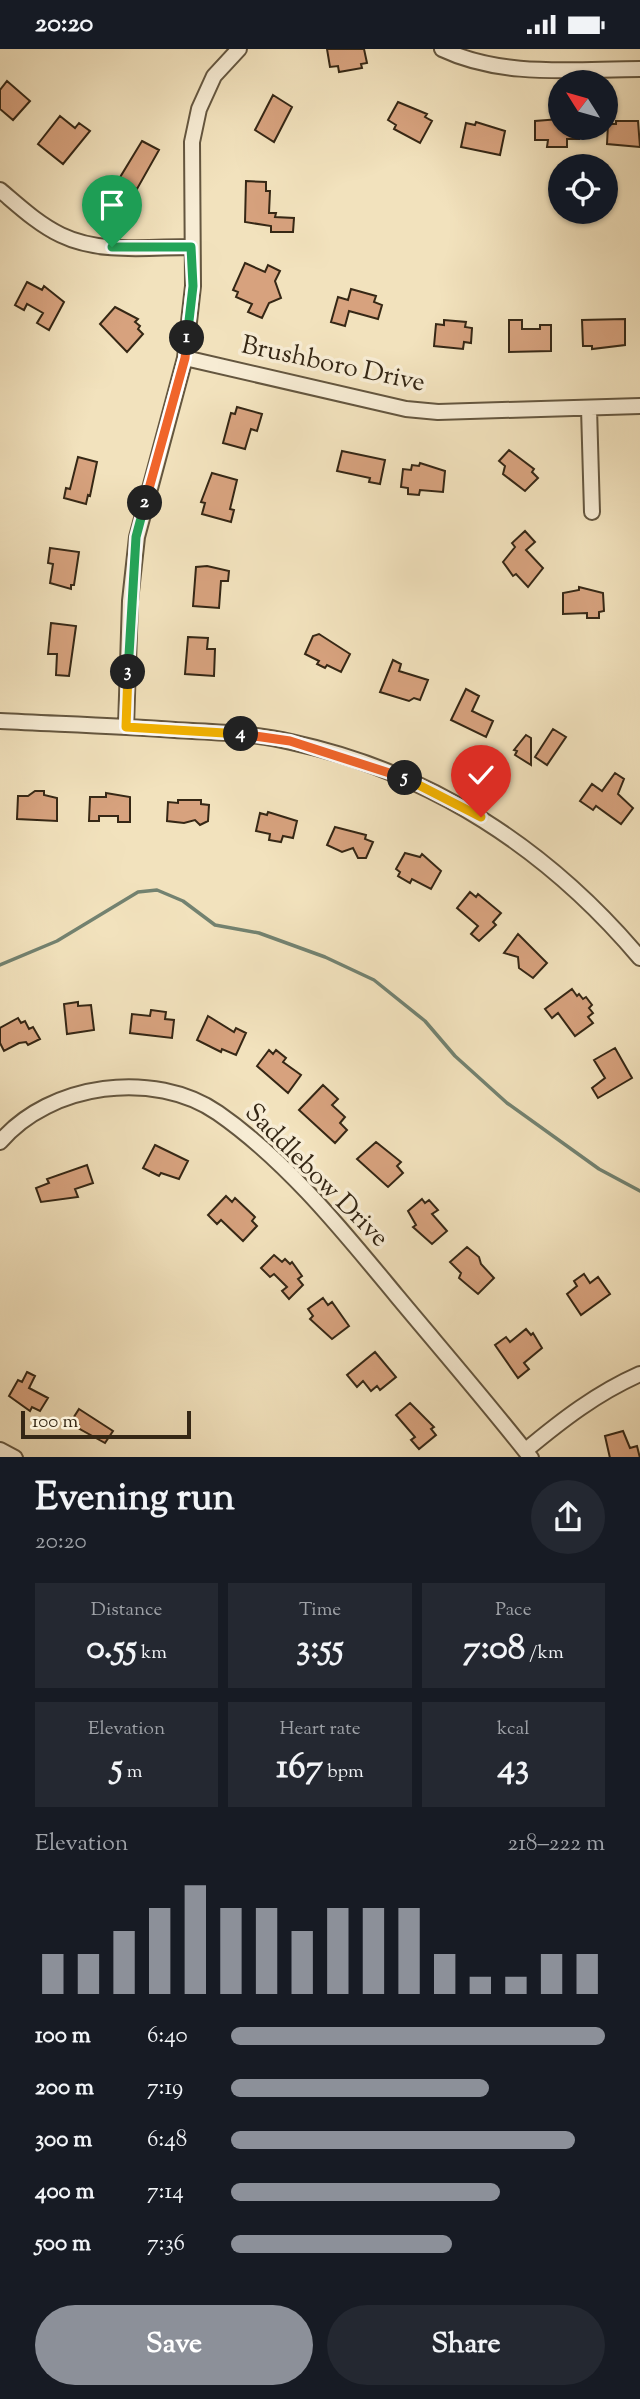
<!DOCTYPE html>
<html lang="en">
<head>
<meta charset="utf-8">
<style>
	body { margin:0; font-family:"Sorts Mill Goudy",serif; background:#242831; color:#f1f3f6; height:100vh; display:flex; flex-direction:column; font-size:26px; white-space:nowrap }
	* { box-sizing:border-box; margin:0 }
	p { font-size:23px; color:#9ea1a6 }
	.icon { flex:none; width:38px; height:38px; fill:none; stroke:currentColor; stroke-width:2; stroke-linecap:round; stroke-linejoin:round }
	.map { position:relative; height:1408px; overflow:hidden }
	.drawer { display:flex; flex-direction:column; background:#171b24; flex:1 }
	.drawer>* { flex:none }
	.needle { width:46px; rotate:307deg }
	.buttons { position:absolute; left:548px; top:21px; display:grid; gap:14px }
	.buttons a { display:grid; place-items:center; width:70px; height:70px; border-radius:50%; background:#171b24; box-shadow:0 2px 5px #0004; font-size:35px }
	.scale { position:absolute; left:21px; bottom:18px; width:170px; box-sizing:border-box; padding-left:7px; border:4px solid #352715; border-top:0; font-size:19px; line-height:24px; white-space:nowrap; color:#352715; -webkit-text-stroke:5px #f7ecd4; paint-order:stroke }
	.pin { position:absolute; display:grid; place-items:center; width:60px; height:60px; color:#fff; margin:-72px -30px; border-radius:50% 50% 50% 0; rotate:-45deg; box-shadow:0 0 7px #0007 }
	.pin .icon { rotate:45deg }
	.km { position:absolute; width:35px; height:35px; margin:-18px; border-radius:50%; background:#222; color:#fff; font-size:19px; line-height:35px; text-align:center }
	.round { display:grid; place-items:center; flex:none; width:74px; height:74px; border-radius:37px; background:#242831 }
	.headline { display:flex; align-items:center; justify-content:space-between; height:119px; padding:0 35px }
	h1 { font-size:38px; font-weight:800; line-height:52px }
	.metrics { display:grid; grid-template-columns:repeat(3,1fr); gap:10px; height:119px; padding:7px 35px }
	.metrics div { display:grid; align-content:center; border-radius:0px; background:#242831; text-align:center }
	.metrics b { font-size:35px; font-weight:800 }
	.metrics small { font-size:19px; font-weight:400 }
	.metrics p { font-size:19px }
	.chart { height:196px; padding:14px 35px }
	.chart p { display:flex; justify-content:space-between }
	.chart svg { width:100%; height:126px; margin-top:7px; stroke:#8c9099; stroke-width:6 }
	.primary-button { display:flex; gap:14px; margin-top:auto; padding:14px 35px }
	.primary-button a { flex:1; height:80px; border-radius:42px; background:#8c9099; color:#fff; font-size:28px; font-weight:800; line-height:80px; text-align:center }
	.primary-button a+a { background:#242831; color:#f1f3f6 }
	ul { padding:0 35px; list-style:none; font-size:23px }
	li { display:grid; grid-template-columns:112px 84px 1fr; align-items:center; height:52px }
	li i { height:18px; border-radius:9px; background:#8c9099 }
	.status { display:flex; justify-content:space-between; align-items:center; height:49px; padding:0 35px; background:#171b24; direction:ltr }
	.status svg { height:19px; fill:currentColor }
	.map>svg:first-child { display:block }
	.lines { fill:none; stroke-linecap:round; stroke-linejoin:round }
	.stream { stroke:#738270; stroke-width:3.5 }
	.building { fill:#d7a27e; stroke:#352715; stroke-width:2 }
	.minor-casing { stroke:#64563f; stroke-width:18 }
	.minor { stroke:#f7ecd4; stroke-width:14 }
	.split-1-casing { stroke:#fff; stroke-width:14 }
	.split-2-casing { stroke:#fff; stroke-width:14 }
	.split-3-casing { stroke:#fff; stroke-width:14 }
	.split-4-casing { stroke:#fff; stroke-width:14 }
	.split-5-casing { stroke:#fff; stroke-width:14 }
	.split-6-casing { stroke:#fff; stroke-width:14 }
	.split-1 { stroke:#22a559; stroke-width:9 }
	.split-2 { stroke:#f0652b; stroke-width:9 }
	.split-3 { stroke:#22a559; stroke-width:9 }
	.split-4 { stroke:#f5b400; stroke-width:9 }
	.split-5 { stroke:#f0652b; stroke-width:9 }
	.split-6 { stroke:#f5b400; stroke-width:9 }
	.labels { text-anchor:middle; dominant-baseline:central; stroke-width:7; stroke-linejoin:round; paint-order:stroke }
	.street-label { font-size:26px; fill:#352715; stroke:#f7ecd4 }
</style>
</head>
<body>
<div class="status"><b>20:20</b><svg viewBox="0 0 49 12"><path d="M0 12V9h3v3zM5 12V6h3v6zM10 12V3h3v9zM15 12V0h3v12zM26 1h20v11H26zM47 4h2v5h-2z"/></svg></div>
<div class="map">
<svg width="640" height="1409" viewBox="0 0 640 1409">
	<rect width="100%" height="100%" fill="#f2e2bd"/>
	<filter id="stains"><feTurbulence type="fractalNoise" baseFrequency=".00286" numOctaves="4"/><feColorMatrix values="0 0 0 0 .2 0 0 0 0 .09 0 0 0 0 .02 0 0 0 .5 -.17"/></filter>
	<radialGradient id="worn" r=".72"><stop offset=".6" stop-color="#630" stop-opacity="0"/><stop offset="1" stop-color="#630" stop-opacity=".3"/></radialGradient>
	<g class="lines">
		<path class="stream" d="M0,916l57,-24 81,-49 19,-2 26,11 32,24 44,8 66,24 49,23 51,41 30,35 52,47 92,66 41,22"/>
	</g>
	<path class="building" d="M327,0h37l3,14 -6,1 1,4 -23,4 -1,-6 -8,1z
		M7,32l23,20 -17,19 -13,-11v-19z
		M273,46l19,12 -18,35 -19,-12z
		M398,53l29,12 -2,3 7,4 -12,22 -26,-14 2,-4 -8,-5z
		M60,67l15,12 4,-5 11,8 -27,33 -25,-20z
		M560,70v9h19v11h-12v8h-20l1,-7h-13v-19z
		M616,72h22l2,26 -33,-3 1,-20h8z
		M476,73l29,9 -5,24 -39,-8 5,-24 9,2z
		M142,92l17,9 -22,39 -18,-10z
		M246,132l20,1v9h4l-1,22h7l-1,4 19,1 -1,14h-22v-6l-26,-4z
		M245,214l20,9 3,-7 12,6 -5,10 6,17 -12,5 -7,15 -14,-6 4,-8 -16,-7 2,-5 -5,-2z
		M27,233l15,8 2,-4 20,16 -15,28 -12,-7 6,-10 -16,-9 -3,6 -9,-5z
		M351,240l25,7 -2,6 8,3 -4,14 -29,-8 -4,15 -14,-4 7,-25 10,3z
		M115,258l23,12 -3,3 5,4 -2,3 5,5 -16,18 -27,-28z
		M625,270v26l-33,4v-3h-9l-1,-26z
		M444,271l22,2 -1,5 7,1 -1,15 -7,-1 -1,7 -29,-3 2,-22 8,1z
		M509,271h13v9h18v-4h11v26l-42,1z
		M237,358l25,7 -5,17 -6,-2 -6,20 -22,-6 8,-30 4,1z
		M509,401l25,19 -2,3 6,6 -13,13 -22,-17 2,-8 -6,-5z
		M342,402l43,9 -5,24 -11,-2 1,-4 -33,-7z
		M78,408l19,5 -7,34 -2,-1 -2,9 -22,-6 2,-10 4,1z
		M420,414l25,8 -2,21 -23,-2 -1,5 -11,-1v-6l-7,-1 2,-18 8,1 1,-5 7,1z
		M212,424l25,7 -7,29 4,1 -3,12 -29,-8 3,-11 -4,-1z
		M525,482l10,11 -9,8 17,18 -15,19 -12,-13 -3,2 -10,-14 12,-15 -3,-4z
		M50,499l29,4 -5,33h-3v4l-21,-6 3,-19 -5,-1z
		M207,517l22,5 -1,10h-7l-2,27 -26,-2 3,-39z
		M579,538l24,6 1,18 -5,1v6h-12v-5l-24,1v-21l16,-3z
		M51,574l25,3 -7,50 -13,-1 1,-21h-9z
		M319,585l31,20 -9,18 -14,-7 -2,3 -8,-4 2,-3 -14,-7 8,-18z
		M188,588l20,1 -1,11h8l-1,27 -29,-2z
		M393,611l8,4 -2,7 29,9 -8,20 -6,-2 -5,3 -29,-9z
		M466,640l13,7 -7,15 21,10 -7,16 -35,-17z
		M553,680l13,8 -19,28 -12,-8z
		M526,686l5,3v27l-16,-10 2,-4 -3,-1z
		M615,724l9,6 -6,15 15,14 -12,16 -25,-18 -3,4 -13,-9 12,-17 10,7z
		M35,742h9v4l13,3v23l-40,-2 1,-23h10z
		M106,744l24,4v25h-12v-6h-19v5h-10l1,-24h16z
		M178,751h23v4l8,1 -1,16 -8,4 -5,-5 -11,3 -17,-2 1,-19 10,1z
		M268,763l29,9 -4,17 -10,-2 -2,6 -12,-2 1,-6 -14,-3 4,-18 7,2z
		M335,778l31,8 -1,4 8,3 -7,16h-8l-5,-10 -11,4 -15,-7z
		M405,804l15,4 2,-3 19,17 -10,18 -19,-10 -2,4 -12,-7 2,-4 -4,-3z
		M470,843l6,5 2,-3 23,19 -8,9 3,3 -17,16 -8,-7 7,-8 -21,-18z
		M518,885l29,29 -14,15 -14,-10 -1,-11 -14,-4z
		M572,940l5,7 2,-2 4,5 3,-2 6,8 -3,3 4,5 -5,4 5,6 -18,13 -17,-23 -6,5 -7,-9z
		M78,953v4l13,-1 3,25 -27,4 -3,-30z
		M151,961l15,2 -1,7 9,1 -2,18 -42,-5 2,-19 18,2z
		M208,967l26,16 2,-4 10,5 -10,22 -14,-6 -1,3 -24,-12z
		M18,969l3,5 4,-2 4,8 4,-2 7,12 -12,6 -2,-3 -7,1 -15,8 -4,-8v-15z
		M615,999l17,30 -34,20 -6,-10 13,-10 -11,-18z
		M269,1001l4,4 3,-4 10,8 -3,4 18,13 -13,18 -31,-27z
		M323,1036l15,14 -6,6 13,12 -5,6 7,7 -12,13 -36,-33z
		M376,1093l25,20 -4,4 6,7 -15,14 -31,-28z
		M155,1096l33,16 -9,18 -18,-6 -2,3 -16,-8z
		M87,1116l6,18 -18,6 3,8 -37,5 -5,-14 13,-5 -2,-4z
		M226,1147l6,6 3,-4 20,19 -3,4 5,5 -14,15 -22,-21 -4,4 -9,-9z
		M422,1150l3,4 4,-3 9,10 -6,4 15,17 -15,13 -19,-17 3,-2 -8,-14z
		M467,1198l12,10 2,7 13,14 -16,16 -19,-16 2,-5 -11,-11z
		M274,1206l8,7 3,-3 5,5 2,-2 10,14 -4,3 5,6 -14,14 -7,-8 5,-4 -13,-13 -4,3 -9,-9z
		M584,1225l6,9 8,-6 12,17 -29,21 -14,-21 10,-8 -3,-5z
		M323,1249l5,7 4,-3 17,24 -17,13 -22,-20 3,-3 -5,-7z
		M526,1280l5,6 2,-2 9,15 -18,15 5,6 -11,9 -23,-33 11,-8 4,5z
		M375,1303l21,25 -16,13 -3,-4 -6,5 -8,-10 -6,6 -10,-12z
		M27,1323l8,4 -6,12 19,10 -8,13 -8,-4 -2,4 -21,-15 9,-16 4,2z
		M410,1354l24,24 -3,2 5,6 -17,14 -8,-9 4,-3 -19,-22z
		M79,1360l34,22 -8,12 -27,-15 1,-3 -7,-5z
		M623,1382l7,17 7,-2 3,12h-30l-5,-22z"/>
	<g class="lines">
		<defs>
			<path id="minor" d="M442,0c61,29 132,20 198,20
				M0,141c19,16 38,34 61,45 39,19 89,12 130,12
				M185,309l221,51 32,3 202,-6
				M589,359l3,104
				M0,672c58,3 117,5 175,9 38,2 78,3 116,12 140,30 257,107 349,216
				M126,678l4,-126 7,-64 48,-179 8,-72 -1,-144 7,-33 15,-33 25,-27
				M0,1093c50,-59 154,-73 218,-29 69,48 125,118 178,182 45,54 91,107 135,163
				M0,1401l15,8
				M526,1401c36,-30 71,-57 114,-76"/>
		</defs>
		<use href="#minor" class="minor-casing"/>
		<use href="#minor" class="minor"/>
	</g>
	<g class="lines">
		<defs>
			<path id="split-1" d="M112,198h79l2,39 -6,52"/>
			<path id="split-2" d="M145,454l40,-145 2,-20"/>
			<path id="split-3" d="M128,623l8,-135 9,-34"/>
			<path id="split-4" d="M128,623l-2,55 115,7"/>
			<path id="split-5" d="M241,685l49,7 115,37"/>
			<path id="split-6" d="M405,729l76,39"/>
		</defs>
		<use href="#split-1" class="split-1-casing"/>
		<use href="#split-2" class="split-2-casing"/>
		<use href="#split-3" class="split-3-casing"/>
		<use href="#split-4" class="split-4-casing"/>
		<use href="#split-5" class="split-5-casing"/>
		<use href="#split-6" class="split-6-casing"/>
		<use href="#split-1" class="split-1"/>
		<use href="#split-2" class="split-2"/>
		<use href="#split-3" class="split-3"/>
		<use href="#split-4" class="split-4"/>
		<use href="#split-5" class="split-5"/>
		<use href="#split-6" class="split-6"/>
	</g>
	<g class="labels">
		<g class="street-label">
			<text transform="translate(333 316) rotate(12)">Brushboro Drive</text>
			<text transform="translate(316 1127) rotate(45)">Saddlebow Drive</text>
		</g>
	</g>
	<rect width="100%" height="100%" filter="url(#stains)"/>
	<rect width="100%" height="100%" fill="url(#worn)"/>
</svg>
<div class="buttons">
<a><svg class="needle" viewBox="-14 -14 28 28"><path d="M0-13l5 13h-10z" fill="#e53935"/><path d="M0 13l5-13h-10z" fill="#9ea1a6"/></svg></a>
<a><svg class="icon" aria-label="locate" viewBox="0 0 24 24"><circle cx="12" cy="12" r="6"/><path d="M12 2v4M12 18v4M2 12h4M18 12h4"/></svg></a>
</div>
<div class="scale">100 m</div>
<div class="pin" style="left:112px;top:198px;background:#1e9e55"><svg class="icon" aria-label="arrive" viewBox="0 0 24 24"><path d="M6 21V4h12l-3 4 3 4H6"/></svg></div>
<div class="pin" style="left:481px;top:768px;background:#d93025"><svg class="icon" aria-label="check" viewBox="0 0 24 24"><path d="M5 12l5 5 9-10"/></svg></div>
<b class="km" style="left:187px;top:289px">1</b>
<b class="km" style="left:145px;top:454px">2</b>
<b class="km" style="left:128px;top:623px">3</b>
<b class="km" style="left:241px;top:685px">4</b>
<b class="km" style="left:405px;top:729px">5</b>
</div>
<section class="drawer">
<div class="headline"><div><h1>Evening run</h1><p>20:20</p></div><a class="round"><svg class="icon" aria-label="share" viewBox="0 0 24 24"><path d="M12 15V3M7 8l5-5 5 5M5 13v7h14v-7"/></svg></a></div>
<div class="metrics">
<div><p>Distance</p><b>0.55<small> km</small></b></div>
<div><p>Time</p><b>3:55</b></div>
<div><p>Pace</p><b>7:08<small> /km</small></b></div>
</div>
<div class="metrics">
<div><p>Elevation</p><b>5<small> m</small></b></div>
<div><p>Heart rate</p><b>167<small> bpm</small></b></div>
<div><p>kcal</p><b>43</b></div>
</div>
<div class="chart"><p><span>Elevation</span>218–222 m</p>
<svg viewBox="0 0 160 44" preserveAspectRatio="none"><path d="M5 44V30M15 44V30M25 44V22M35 44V14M45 44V6M55 44V14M65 44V14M75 44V22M85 44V14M95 44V14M105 44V14M115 44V30M125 44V38M135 44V38M145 44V30M155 44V30"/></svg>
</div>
<ul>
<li><b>100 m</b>6:40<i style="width:100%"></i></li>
<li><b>200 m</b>7:19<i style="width:69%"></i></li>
<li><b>300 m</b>6:48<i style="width:92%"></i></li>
<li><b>400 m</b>7:14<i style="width:72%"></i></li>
<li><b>500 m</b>7:36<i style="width:59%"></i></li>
</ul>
<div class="primary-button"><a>Save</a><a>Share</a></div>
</section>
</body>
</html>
